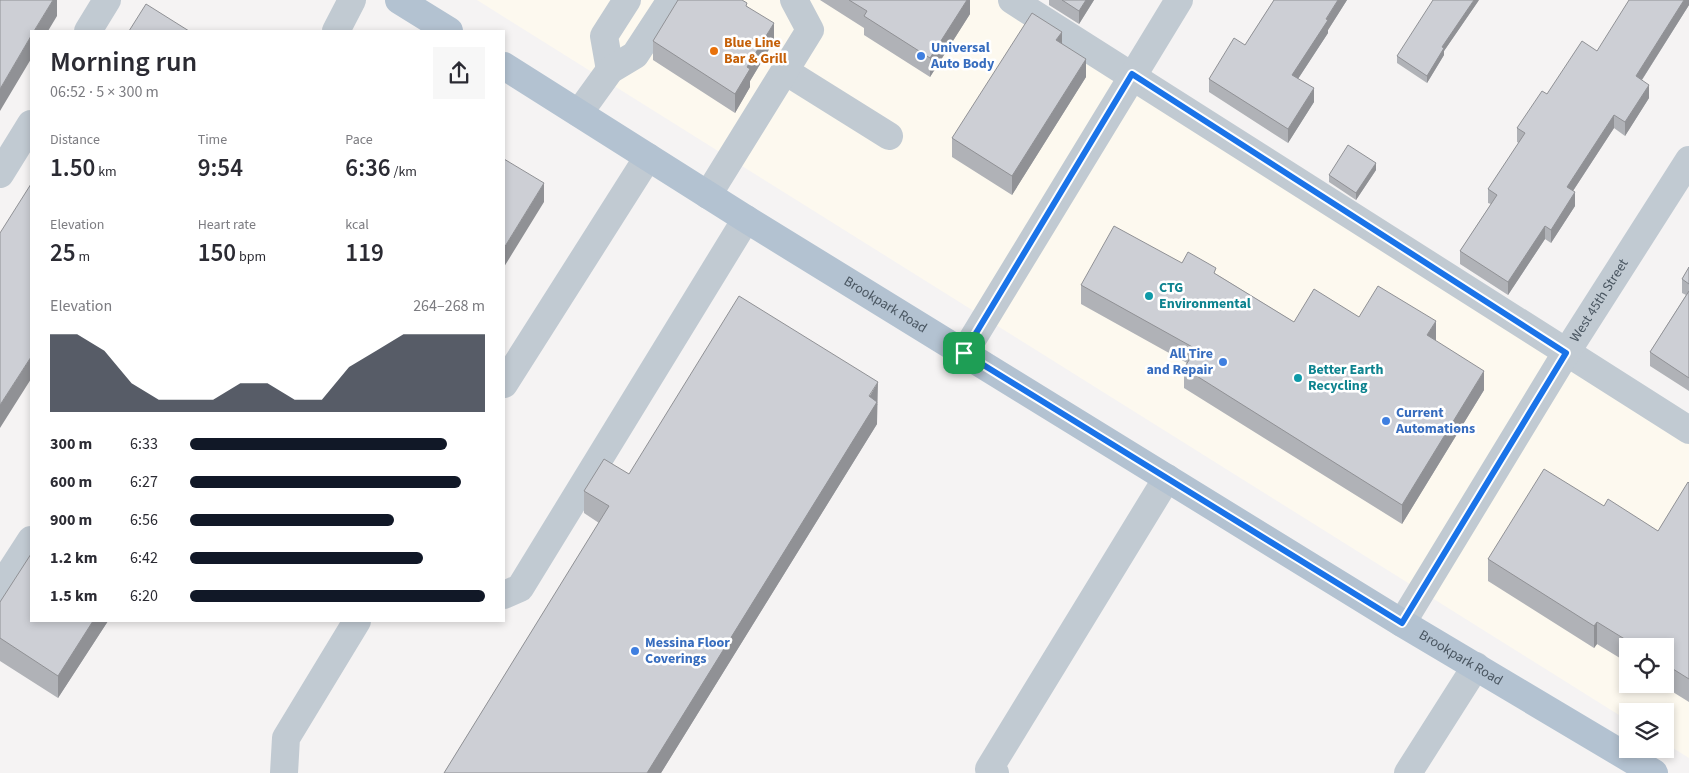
<!DOCTYPE html>
<html lang="en">
<head>
<meta charset="utf-8">
<style>
	body { margin:0; font-family:"Source Sans 3",sans-serif; background:#f7f7f7; color:#2b2b33; height:100vh; display:flex; flex-direction:column; font-size:19px; white-space:nowrap }
	* { box-sizing:border-box; margin:0 }
	p { font-size:16px; color:#7c7c81 }
	.icon { flex:none; width:28px; height:28px; fill:none; stroke:currentColor; stroke-width:2; stroke-linecap:round; stroke-linejoin:round }
	.map { position:relative; flex:1; overflow:hidden }
	.details { position:absolute; left:30px; top:30px; width:475px; height:592px; display:flex; flex-direction:column; background:#fff; border-radius:0px; box-shadow:0 2px 8px #0003 }
	.details>* { flex:none }
	.fabs { position:absolute; left:1619px; top:638px; display:grid; gap:10px }
	.fabs a { display:grid; place-items:center; width:55px; height:55px; border-radius:0px; background:#fff; box-shadow:0 2px 8px #0003; font-size:25px }
	.pin { position:absolute; display:grid; place-items:center; width:42px; height:42px; color:#fff; margin:-21px; border-radius:10px; box-shadow:0 2px 8px #0006 }
	.round { display:grid; place-items:center; flex:none; width:52px; height:52px; border-radius:0px; background:#f7f7f7 }
	.head { display:flex; align-items:center; justify-content:space-between; height:85px; padding:0 20px }
	h1 { font-size:28px; font-weight:600; line-height:38px }
	.metrics { display:grid; grid-template-columns:repeat(3,1fr); gap:8px; height:85px; padding:5px 20px }
	.metrics div { display:grid; align-content:center }
	.metrics b { font-size:25px; font-weight:600 }
	.metrics small { font-size:14px; font-weight:400 }
	.metrics p { font-size:14px }
	.chart { height:140px; padding:10px 20px }
	.chart p { display:flex; justify-content:space-between }
	.chart svg { width:100%; height:90px; margin-top:5px; fill:#111827; opacity:.7 }
	ul { padding:0 20px; list-style:none; font-size:16px }
	li { display:grid; grid-template-columns:80px 60px 1fr; align-items:center; height:38px }
	li i { height:12px; border-radius:6px; background:#111827 }
	.map>svg:first-child { display:block }
	.commercial { fill:#fdf9ef; fill-rule:evenodd }
	.lines { fill:none; stroke-linecap:round; stroke-linejoin:round }
	.minor { stroke:#c1cad2; stroke-width:28 }
	.major { stroke:#b3c2d1; stroke-width:28 }
	.wall { fill:#b0b2b7 }
	.shaded-wall { fill:#909195 }
	.building { fill:#cdcfd5; stroke:#909195 }
	.route-casing { stroke:#fff; stroke-width:10 }
	.route { stroke:#1a73e8; stroke-width:6 }
	.food-dot { fill:#e8710a; stroke:#fff; stroke-width:2 }
	.shop-dot { fill:#3f7fe0; stroke:#fff; stroke-width:2 }
	.culture-dot { fill:#0f9aa8; stroke:#fff; stroke-width:2 }
	.labels { text-anchor:middle; dominant-baseline:central; stroke-width:5; stroke-linejoin:round; paint-order:stroke }
	.food-label { font-size:14px; font-weight:bold; fill:#c56008; stroke:#fff; text-anchor:start }
	.shop-label { font-size:14px; font-weight:bold; fill:#366cbe; stroke:#fff; text-anchor:start }
	.culture-label { font-size:14px; font-weight:bold; fill:#0d838f; stroke:#fff; text-anchor:start }
	.street-label { font-size:14px; fill:#4a5661; stroke:#fff }
</style>
</head>
<body>
<div class="map">
<svg width="1689" height="773" viewBox="0 0 1689 773">
	<rect width="100%" height="100%" fill="#f5f3f3"/>
	<path class="commercial" d="M477,0h539l673,418v340l-24,-15v-32h-37l-1,9zM1628,646h37v38h-37z"/>
	<g class="lines">
		<g class="minor">
			<path d="M1012,0l677,430"/>
			<path d="M88,31l19,-31"/>
			<path d="M336,31l16,-31"/>
			<path d="M610,70l-6,-34 23,-36"/>
			<path d="M785,71l104,65"/>
			<path d="M579,113l31,-43 25,-15 36,-55"/>
			<path d="M0,174l31,-50"/>
			<path d="M708,195l102,-165 -16,-30"/>
			<path d="M964,353l215,-353"/>
			<path d="M504,384l144,-227"/>
			<path d="M0,588l31,-48"/>
			<path d="M504,595l16,-7 226,-369"/>
			<path id="s1" d="M1402,623l164,-270 123,-193"/>
			<path d="M284,773l2,-35 71,-117"/>
			<path d="M995,773l-6,-4 178,-291"/>
			<path d="M1408,773l68,-107"/>
		</g>
		<g class="major">
			<path d="M399,0l50,31"/>
			<path id="s2" d="M504,66l242,153 656,404 252,150"/>
		</g>
	</g>
	<path class="wall" d="M820,0h150v14l-40,63 -66,-42v-7z
		M1049,0h45l-15,24 -30,-19z
		M1274,0h73l-19,30v3l-30,46 16,23 -26,41 -79,-51v-13l36,-34z
		M1479,0l-35,51v4l-17,28 -30,-20v-7z
		M1689,0v5l-47,75 7,18 -24,38 -11,-8 -41,63 2,15 -24,37 -6,-4 -37,56 -48,-31v-13l31,-47 -3,-1v-14l31,-46 -2,-1v-14l30,-34 50,-43z
		M747,6l27,35 -24,40v6l-15,26 -82,-53v-19z
		M1062,43l24,34 -74,118 -60,-38v-19z
		M1376,170l-20,30 -27,-18v-7z
		M1182,263l34,11 78,48 65,-5 76,24 49,49 -82,134 -218,-136v-20l3,-5 -106,-59v-19z
		M1689,267v124l-39,-25v-14l36,-57 -4,-2v-14z
		M878,404l-1,1v19l-216,349h-217l155,-250 -15,-10v-22l45,-17z
		M1689,483v219l-29,-18h5v-38h-37v17l-31,-19 -3,4 -106,-67v-22l116,-53 54,25z
		M0,602l108,19 -50,77 -58,-37z"/>
	<path class="shaded-wall" d="M53,0h4v16l-9,15h-14z
		M967,0h3v14l-40,63v-19z
		M1086,0h8l-15,24v-13z
		M1338,0h9l-19,30v3l-36,55v-13z
		M1474,0h5l-35,51v4l-17,28v-7l15,-29z
		M1684,0h5v5l-53,84v-13z
		M774,23v18l-24,40v6l-15,26v-19l12,-27z
		M1062,32v18l-6,-10z
		M31,36v23l-31,52v-22z
		M1086,59v18l-74,118v-19z
		M1649,85v13l-24,38v-14z
		M1314,88v14l-26,41v-14z
		M1614,115v13l-47,72v-13z
		M1376,163v7l-20,30v-7z
		M544,183v19l-40,65v-19z
		M1575,192v14l-24,37v-13z
		M1545,226v13l-37,56v-13z
		M1436,321v19l-9,15v-20z
		M31,357v22l-31,49v-23z
		M1484,371v19l-82,134v-19z
		M878,382l-1,42 -216,349h-14z
		M93,621h15l-50,77v-22z
		M1597,622v22l-3,4v-22z"/>
	<path class="building" d="M0,0h53l-19,31h-3v5l-31,53z
		M678,0h64l5,3 -1,3 28,17 -27,44 3,2 -15,25 -82,-53z
		M849,0h118l-37,58 -66,-42 3,-5z
		M1062,0h24l-7,11z
		M1274,0h64l-12,19 2,1 -36,55 22,13 -26,41 -79,-50 25,-41 11,7z
		M1433,0h41l-32,47 2,1 -17,28 -30,-20z
		M1629,0h55l-48,76 13,9 -24,37 -11,-7 -47,72 8,5 -24,38 -6,-4 -37,56 -48,-31 37,-56 -9,-6 37,-56 -8,-5 25,-37 5,3 35,-53 15,10z
		M146,4l43,27h-60z
		M1032,13l30,19 -6,8 30,19 -74,117 -60,-38z
		M1348,145l28,18 -20,30 -27,-18z
		M504,159l40,24 -40,65z
		M31,184v173l-31,48v-172z
		M1114,226l68,37 6,-11 28,16 -2,5 80,49 20,-33 45,28 19,-31 58,35 -9,14 57,36 -82,134 -218,-137 12,-19 -115,-64z
		M1689,267v17l-7,-5z
		M1689,291v87l-39,-26z
		M739,296l139,86 -9,14 8,6 -230,371h-203l165,-267 -25,-15 20,-32 25,15z
		M1544,469l60,37 4,-7 50,32 30,-49 1,1v196l-24,-15v-18h-29l-39,-24 -3,4 -106,-67z
		M31,554v67h62l-35,55 -58,-38v-36z"/>
	<g class="lines">
		<defs>
			<path id="route" d="M1132,74l434,279 -164,270 -438,-270z"/>
		</defs>
		<use href="#route" class="route-casing"/>
		<use href="#route" class="route"/>
	</g>
	<circle class="food-dot" cx="714" cy="51" r="5"/>
	<g class="shop-dot">
		<circle cx="921" cy="56" r="5"/>
		<circle cx="1223" cy="362" r="5"/>
		<circle cx="1386" cy="421" r="5"/>
		<circle cx="635" cy="651" r="5"/>
	</g>
	<g class="culture-dot">
		<circle cx="1149" cy="296" r="5"/>
		<circle cx="1298" cy="378" r="5"/>
	</g>
	<g class="labels">
		<g class="food-label">
			<text x="724" y="43">Blue Line<tspan x="724" dy="16">Bar &amp; Grill</tspan></text>
		</g>
		<g class="shop-label">
			<text x="931" y="48">Universal<tspan x="931" dy="16">Auto Body</tspan></text>
			<text x="1213" y="354" text-anchor="end">All Tire<tspan x="1213" dy="16">and Repair</tspan></text>
			<text x="1396" y="413">Current<tspan x="1396" dy="16">Automations</tspan></text>
			<text x="645" y="643">Messina Floor<tspan x="645" dy="16">Coverings</tspan></text>
		</g>
		<g class="culture-label">
			<text x="1159" y="288">CTG<tspan x="1159" dy="16">Environmental</tspan></text>
			<text x="1308" y="370">Better Earth<tspan x="1308" dy="16">Recycling</tspan></text>
		</g>
		<g class="street-label">
			<text stroke="none"><textPath href="#s1" startOffset="378">West 45th Street</textPath></text>
			<text stroke="none"><textPath href="#s2" startOffset="450">Brookpark Road</textPath></text>
			<text stroke="none"><textPath href="#s2" startOffset="1125">Brookpark Road</textPath></text>
		</g>
	</g>
</svg>
<div class="fabs">
<a><svg class="icon" aria-label="locate" viewBox="0 0 24 24"><circle cx="12" cy="12" r="6"/><path d="M12 2v4M12 18v4M2 12h4M18 12h4"/></svg></a>
<a><svg class="icon" aria-label="layers" viewBox="0 0 24 24"><path d="M12 4l9 5-9 5-9-5zM3 14l9 5 9-5"/></svg></a>
</div>
<div class="pin" style="left:964px;top:353px;background:#1e9e55"><svg class="icon" aria-label="arrive" viewBox="0 0 24 24"><path d="M6 21V4h12l-3 4 3 4H6"/></svg></div>
<section class="details">
<div class="head"><div><h1>Morning run</h1><p>06:52 · 5 × 300 m</p></div><a class="round"><svg class="icon" aria-label="share" viewBox="0 0 24 24"><path d="M12 15V3M7 8l5-5 5 5M5 13v7h14v-7"/></svg></a></div>
<div class="metrics">
<div><p>Distance</p><b>1.50<small> km</small></b></div>
<div><p>Time</p><b>9:54</b></div>
<div><p>Pace</p><b>6:36<small> /km</small></b></div>
</div>
<div class="metrics">
<div><p>Elevation</p><b>25<small> m</small></b></div>
<div><p>Heart rate</p><b>150<small> bpm</small></b></div>
<div><p>kcal</p><b>119</b></div>
</div>
<div class="chart"><p><span>Elevation</span>264–268 m</p>
<svg viewBox="0 0 160 44" preserveAspectRatio="none"><path d="M0 44V6L10 6L20 14L30 30L40 38L50 38L60 38L70 30L80 30L90 38L100 38L110 22L120 14L130 6L140 6L150 6L160 6V44z"/></svg>
</div>
<ul>
<li><b>300 m</b>6:33<i style="width:87%"></i></li>
<li><b>600 m</b>6:27<i style="width:92%"></i></li>
<li><b>900 m</b>6:56<i style="width:69%"></i></li>
<li><b>1.2 km</b>6:42<i style="width:79%"></i></li>
<li><b>1.5 km</b>6:20<i style="width:100%"></i></li>
</ul>
</section>
</div>
</body>
</html>
